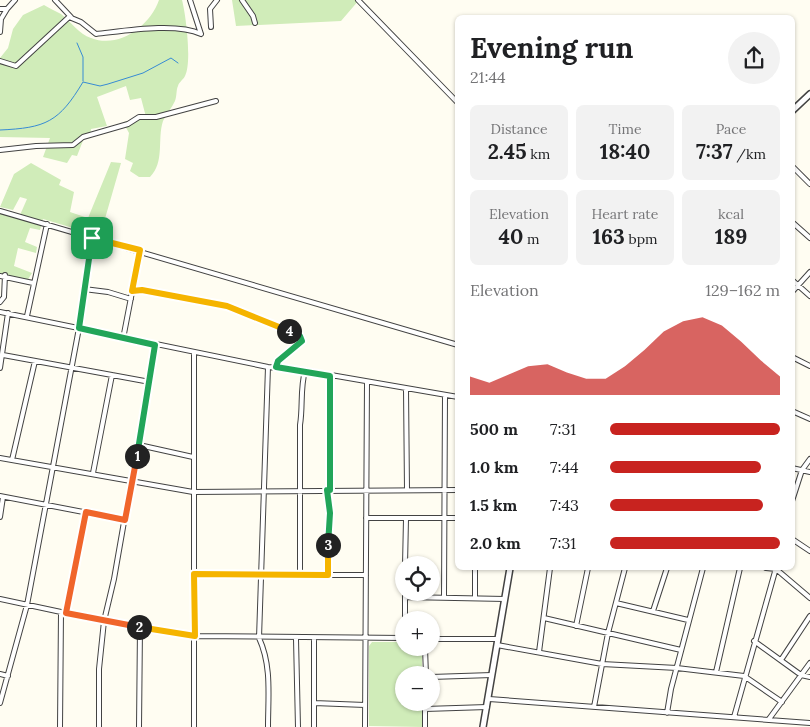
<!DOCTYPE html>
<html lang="en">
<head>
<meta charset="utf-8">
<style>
	body { margin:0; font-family:Lora,serif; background:#f2f2f2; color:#202124; height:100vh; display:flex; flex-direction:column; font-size:19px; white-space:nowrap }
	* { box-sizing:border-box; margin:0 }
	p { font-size:16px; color:#757577 }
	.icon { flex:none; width:28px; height:28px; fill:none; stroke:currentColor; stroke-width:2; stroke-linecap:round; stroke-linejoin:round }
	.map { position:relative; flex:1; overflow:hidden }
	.details { position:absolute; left:455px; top:15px; width:340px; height:555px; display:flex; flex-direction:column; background:#fff; border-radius:8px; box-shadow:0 1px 4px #0004 }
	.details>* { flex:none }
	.tools { position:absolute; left:395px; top:556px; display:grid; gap:10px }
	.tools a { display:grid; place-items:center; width:45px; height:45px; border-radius:50%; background:#fff; box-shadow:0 1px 4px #0004; font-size:25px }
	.pin { position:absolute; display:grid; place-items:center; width:42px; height:42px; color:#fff; margin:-21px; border-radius:10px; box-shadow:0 2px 8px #0006 }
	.km { position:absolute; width:25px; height:25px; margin:-12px; border-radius:50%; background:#222; color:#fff; font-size:14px; line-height:25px; text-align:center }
	.round { display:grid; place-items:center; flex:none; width:52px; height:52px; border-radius:26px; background:#f2f2f2 }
	.summary { display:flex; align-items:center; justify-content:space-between; height:85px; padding:0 15px }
	h1 { font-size:28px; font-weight:700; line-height:38px }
	.stats { display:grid; grid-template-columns:repeat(3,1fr); gap:8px; height:85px; padding:5px 15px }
	.stats div { display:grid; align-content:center; border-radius:8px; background:#f2f2f2; text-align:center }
	.stats b { font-size:21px; font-weight:700 }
	.stats small { font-size:14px; font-weight:400 }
	.stats p { font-size:14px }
	.chart { height:140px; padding:10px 15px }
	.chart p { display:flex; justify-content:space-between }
	.chart svg { width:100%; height:90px; margin-top:5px; fill:#c8231f; opacity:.7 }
	ul { padding:0 15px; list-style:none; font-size:16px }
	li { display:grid; grid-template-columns:80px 60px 1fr; align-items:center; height:38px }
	li i { height:12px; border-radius:6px; background:#c8231f }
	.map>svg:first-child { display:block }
	.green { fill:#d0ecb9 }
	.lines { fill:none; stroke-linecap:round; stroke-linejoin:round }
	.stream { stroke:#378bd4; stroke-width:1 }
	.minor-casing { stroke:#434343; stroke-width:6 }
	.tertiary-casing { stroke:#434343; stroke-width:8 }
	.minor { stroke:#fff; stroke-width:4 }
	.tertiary { stroke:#fff; stroke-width:5 }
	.split-1-casing { stroke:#fff; stroke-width:10 }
	.split-2-casing { stroke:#fff; stroke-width:10 }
	.split-3-casing { stroke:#fff; stroke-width:10 }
	.split-4-casing { stroke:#fff; stroke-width:10 }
	.split-5-casing { stroke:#fff; stroke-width:10 }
	.split-1 { stroke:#22a559; stroke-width:6 }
	.split-2 { stroke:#f0652b; stroke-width:6 }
	.split-3 { stroke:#f5b400; stroke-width:6 }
	.split-4 { stroke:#22a559; stroke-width:6 }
	.split-5 { stroke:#f5b400; stroke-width:6 }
</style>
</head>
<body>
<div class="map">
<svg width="810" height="727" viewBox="0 0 810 727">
	<rect width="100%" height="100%" fill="#fffdf2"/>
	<path class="green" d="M159,0h23c4,15 10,63 3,76 -2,4 -6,6 -7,10 -2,4 -1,10 -3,15 -3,7 -9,13 -12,20 -6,18 2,41 -13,56h-11l-9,-6 3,-8 -8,-4 4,-26 -6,-11 23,-5 -5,-19 -11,2 -4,-14 -29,11 10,29 -16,3 -1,8 -6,1 -7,18 -5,-1 -5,8 -24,-6 7,-19 -50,-1v-79l8,-10 5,-19 10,-14 21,-10c5,3 11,6 17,9 10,8 18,20 30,24 28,11 59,-12 68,-38z
		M232,0h127l-18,21 -105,5z
		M111,162l10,1 -21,73 -57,-17 -3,11 -10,-2 -5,14 12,5 -1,6 -18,-5 -4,18 18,7 -5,8 -27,-7v-64l20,5 7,-16 -7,-2 -7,13 -13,-3 14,-33 17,-11 30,17 -2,5 15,7 -4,20 18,6z
		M372,642h32v6h18v27h-18v27l18,1 1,24 -54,-1v-80z"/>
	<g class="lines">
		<path class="stream" d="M77,43l6,14v24
			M0,130c46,-2 59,-8 83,-48l17,4 8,-2 35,-11 28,-15 7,5"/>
		<defs>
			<path id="minor" d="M55,0l16,17
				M190,0l11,34
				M242,0l11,16 2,7
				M358,0l100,103
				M0,9h7l-6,10 -1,13
				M7,9l8,-9
				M211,27l-1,-18 7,-9
				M0,61l16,5 53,-49 12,5 15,12c28,-3 80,-12 105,0
				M0,150l36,-4 37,-1 10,-8 45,-13 11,-7h17l60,-16
				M792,166l18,18
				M0,211l458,134
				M792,222l18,16
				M0,276l33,7
				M792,280l18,16
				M84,289l24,3 23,7
				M133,291l9,-1 85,16 73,30 2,5 -24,20 -2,6
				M792,292l18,-20
				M0,302l4,-5 1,-22
				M0,312l268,55 34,3 156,27
				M27,316l20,-92
				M123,339l17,-88
				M194,353v374
				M3,355l147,27
				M792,357l18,9
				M0,368l8,-55
				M330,376v114
				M406,389l1,101
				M792,411l18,8
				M139,445l54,12
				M0,458l193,34 265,-2
				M12,460l23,-99
				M792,468l18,4
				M93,473l19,-98
				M327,490l3,23 -2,62
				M0,496l125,24
				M792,501l10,-31 8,-11
				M0,517l3,-20
				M366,518h92
				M792,539l18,12
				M405,565l1,-46
				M766,568l10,1 34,29
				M300,574v-149c3,-18 0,-37 5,-54
				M194,575h172
				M405,592v28
				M405,597l100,2
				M444,597l1,-202
				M475,598v-30
				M0,599l61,13 134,24 209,2
				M616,603l72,17
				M653,611l14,-43
				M66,613l20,-101
				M544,618l137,32
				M576,626l12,-58
				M296,639l2,88
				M431,639h67
				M754,641l47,34 9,2
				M497,645l105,19 75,4 67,8 38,26
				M425,648l1,27
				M539,652l11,-84
				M781,660l29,-44
				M716,672l24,-104
				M0,674l8,2
				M431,677l61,-2
				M489,699l321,24
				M0,703l27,-98 52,-277 12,-90
				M314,703l51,2
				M594,707l14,-74 17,-65
				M425,709l62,-2
				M667,713l4,-24 32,-121
				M734,717l42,-149
				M769,719l41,-56
				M60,727l1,-115
				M99,727v-58l5,-48 10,-42 41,-234
				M139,727l1,-100
				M268,727c0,-30 4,-61 -9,-89l9,-271
				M314,727v-88
				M365,727l2,-345
				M425,727v-25"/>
			<path id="tertiary" d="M792,111l18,-17
				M483,727l27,-159"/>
		</defs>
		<use href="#minor" class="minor-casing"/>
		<use href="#tertiary" class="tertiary-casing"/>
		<use href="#minor" class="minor"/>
		<use href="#tertiary" class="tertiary"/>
	</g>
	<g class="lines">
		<defs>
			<path id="split-1" d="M92,238l-13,90 76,17 -18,111"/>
			<path id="split-2" d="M137,456l-12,64 -39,-8 -20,101 73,14"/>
			<path id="split-3" d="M139,627l56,9 -1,-62 134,1v-30"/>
			<path id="split-4" d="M289,331l11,5 2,5 -24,20 -2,6 54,9v114h-3l3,23 -2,32"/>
			<path id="split-5" d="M92,238l48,12 -8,41 10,-1 85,16 62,25"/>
		</defs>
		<use href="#split-1" class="split-1-casing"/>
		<use href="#split-2" class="split-2-casing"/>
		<use href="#split-3" class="split-3-casing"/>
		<use href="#split-4" class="split-4-casing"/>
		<use href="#split-5" class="split-5-casing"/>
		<use href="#split-1" class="split-1"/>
		<use href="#split-2" class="split-2"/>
		<use href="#split-3" class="split-3"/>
		<use href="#split-4" class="split-4"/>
		<use href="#split-5" class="split-5"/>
	</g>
</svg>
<div class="tools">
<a><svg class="icon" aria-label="locate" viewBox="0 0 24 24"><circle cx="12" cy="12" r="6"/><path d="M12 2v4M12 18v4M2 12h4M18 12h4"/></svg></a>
<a>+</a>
<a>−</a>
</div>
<div class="pin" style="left:92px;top:238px;background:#1e9e55"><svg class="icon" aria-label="arrive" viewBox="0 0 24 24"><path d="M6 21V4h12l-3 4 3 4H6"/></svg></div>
<b class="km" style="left:137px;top:456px">1</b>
<b class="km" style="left:139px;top:627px">2</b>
<b class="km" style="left:328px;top:545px">3</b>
<b class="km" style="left:289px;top:331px">4</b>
<section class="details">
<div class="summary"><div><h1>Evening run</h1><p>21:44</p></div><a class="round"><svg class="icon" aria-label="share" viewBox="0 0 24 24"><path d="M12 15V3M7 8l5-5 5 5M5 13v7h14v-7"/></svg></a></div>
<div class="stats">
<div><p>Distance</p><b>2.45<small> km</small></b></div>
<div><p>Time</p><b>18:40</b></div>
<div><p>Pace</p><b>7:37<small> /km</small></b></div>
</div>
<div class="stats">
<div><p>Elevation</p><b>40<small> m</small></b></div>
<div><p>Heart rate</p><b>163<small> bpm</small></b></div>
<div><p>kcal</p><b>189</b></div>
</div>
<div class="chart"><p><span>Elevation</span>129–162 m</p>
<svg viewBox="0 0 160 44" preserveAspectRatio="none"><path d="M0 44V35L10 38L20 34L30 30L40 29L50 33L60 36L70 36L80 30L90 22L100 13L110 8L120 6L130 10L140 18L150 27L160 35V44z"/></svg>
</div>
<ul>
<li><b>500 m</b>7:31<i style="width:100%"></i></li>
<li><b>1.0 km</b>7:44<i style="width:89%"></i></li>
<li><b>1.5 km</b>7:43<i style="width:90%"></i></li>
<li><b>2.0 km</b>7:31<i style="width:100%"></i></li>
</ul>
</section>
</div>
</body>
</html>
